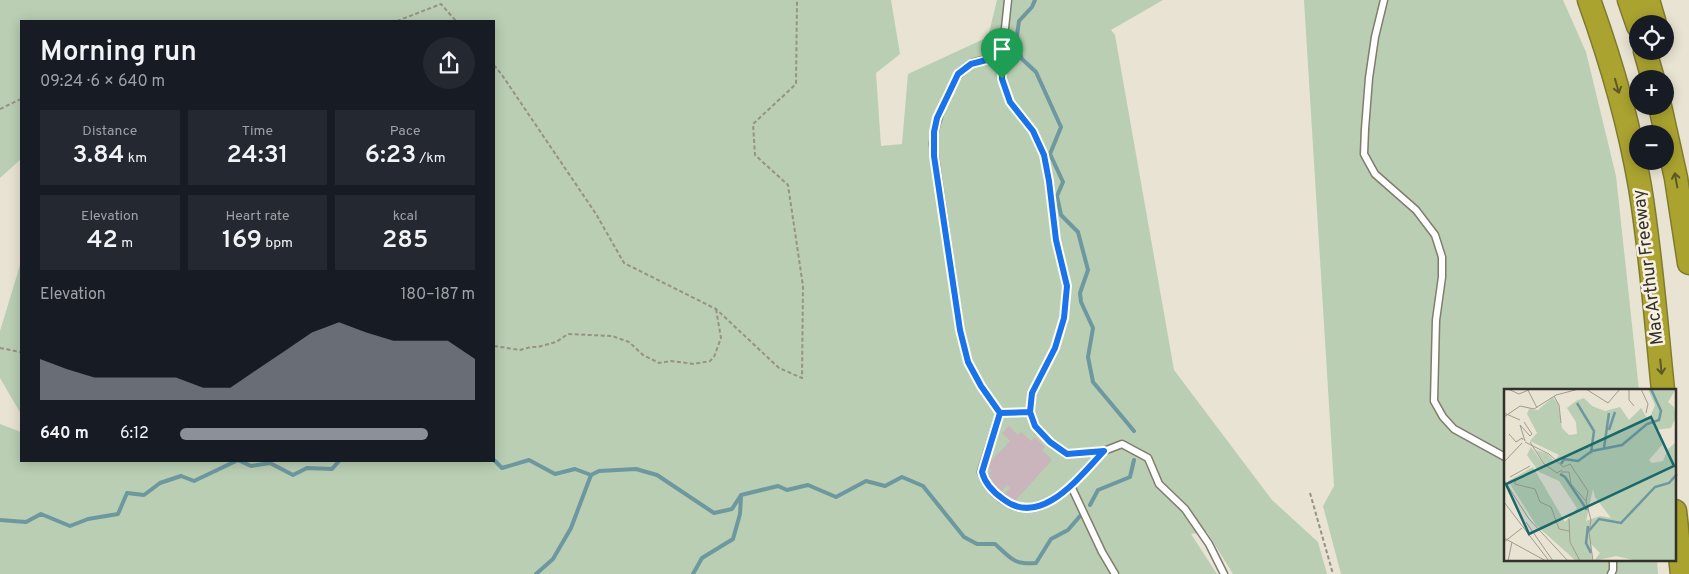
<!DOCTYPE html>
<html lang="en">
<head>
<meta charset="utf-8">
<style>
	body { margin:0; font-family:Overpass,sans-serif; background:#242831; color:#f1f3f6; height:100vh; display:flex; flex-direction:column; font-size:19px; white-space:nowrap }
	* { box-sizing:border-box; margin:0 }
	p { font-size:16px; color:#9ea1a6 }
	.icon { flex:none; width:28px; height:28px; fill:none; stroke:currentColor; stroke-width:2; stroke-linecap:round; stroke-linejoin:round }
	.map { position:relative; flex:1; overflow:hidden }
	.drawer { position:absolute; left:20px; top:20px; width:475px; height:442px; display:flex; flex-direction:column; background:#171b24; border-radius:0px; box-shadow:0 2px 12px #0003 }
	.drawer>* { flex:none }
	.controls { position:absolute; left:1629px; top:15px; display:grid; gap:10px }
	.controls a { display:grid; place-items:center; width:45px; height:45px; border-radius:50%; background:#171b24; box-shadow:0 2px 12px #0003; font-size:25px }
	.pin { position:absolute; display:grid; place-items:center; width:42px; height:42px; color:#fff; margin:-51px -21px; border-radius:50% 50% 50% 0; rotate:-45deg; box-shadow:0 0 5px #0007 }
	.pin .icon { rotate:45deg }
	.round { display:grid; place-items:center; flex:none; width:52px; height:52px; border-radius:26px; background:#242831 }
	.headline { display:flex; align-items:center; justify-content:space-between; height:85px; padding:0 20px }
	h1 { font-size:28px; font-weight:600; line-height:38px }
	.stats { display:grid; grid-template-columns:repeat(3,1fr); gap:8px; height:85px; padding:5px 20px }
	.stats div { display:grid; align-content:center; border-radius:0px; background:#242831; text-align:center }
	.stats b { font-size:25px; font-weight:600 }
	.stats small { font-size:14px; font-weight:400 }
	.stats p { font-size:14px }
	.chart { height:140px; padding:10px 20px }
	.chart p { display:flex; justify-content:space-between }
	.chart svg { width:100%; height:90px; margin-top:5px; fill:#8c9099; opacity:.7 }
	ul { padding:0 20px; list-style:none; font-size:16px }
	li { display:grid; grid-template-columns:80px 60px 1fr; align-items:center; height:38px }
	li i { height:12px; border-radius:6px; background:#8c9099 }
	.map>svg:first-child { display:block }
	.green { fill:#b9ceb3 }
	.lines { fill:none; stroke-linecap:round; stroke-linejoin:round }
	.stream { stroke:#6d98a0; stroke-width:4 }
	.building { fill:#c9b5bb }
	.service-casing { stroke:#817c6d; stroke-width:9 }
	.motorway-casing { stroke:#817b2e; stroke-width:25 }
	.path { stroke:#969286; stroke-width:2; stroke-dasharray:4 2.5; stroke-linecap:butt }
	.service { stroke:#fff; stroke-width:6 }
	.motorway { stroke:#aba330; stroke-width:22 }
	.oneway { stroke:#5c582c }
	.route-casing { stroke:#fff; stroke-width:10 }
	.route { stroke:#1a73e8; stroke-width:6 }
	.labels { text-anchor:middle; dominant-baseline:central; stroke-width:5; stroke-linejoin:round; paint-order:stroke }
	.street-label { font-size:18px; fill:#32302a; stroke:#f7f0e0 }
	.inset-river { fill:none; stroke:#6d98a0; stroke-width:2.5 }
	.inset-road { fill:none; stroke:#a09b8f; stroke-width:1 }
	.view { fill:#1a686a; fill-opacity:0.15; stroke:#1a686a; stroke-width:2.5 }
	.inset-edge { fill:none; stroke:#32302a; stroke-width:2.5 }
</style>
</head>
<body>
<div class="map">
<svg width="1689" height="574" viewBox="0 0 1689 574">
	<rect width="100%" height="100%" fill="#e9e3d3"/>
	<path class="green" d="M0,0h891l9,54 -24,19 5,73 21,-2 6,-70 80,-37 9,-37h166l-52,30 4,5 59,335 98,130 46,42 9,32h-94l-26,-42 -16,2 26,40h-1217v-150l21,8v29h473v-440h-473v138l-21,19z
		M1304,0h259l23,52 30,124 23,214h-134v170h152l1,14h-317l-18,-68 11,-20z
		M21,262v152l-21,-36v-47z"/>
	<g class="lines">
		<path class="stream" d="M1035,0l-3,7 -13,14 -3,22 6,16 14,13 25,55 -11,27 13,28 -6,14 4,19 17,17 10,38 -8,23 1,9 12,26 -5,29 5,25 41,49
			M494,460l8,8 27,-8 26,14 20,-5 16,6 8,-4 37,-2 21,6 57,38 18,-4 9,-14 37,-9 9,4 21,-5 28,12 30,-16 19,5 17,-9 21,9 41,51 13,7h18c16,14 18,21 41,19l15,-24 17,-9 12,-14
			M240,461l11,5 19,-3 23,12 14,-7 25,1 7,-8
			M1090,505l8,-15 32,-13 4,-17
			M0,520l26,2 15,-8 29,12 18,-7 30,-5 9,-21 17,2 16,-12 21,-7 13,5 42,-20
			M536,574l17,-15 18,-31 20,-53
			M693,574l9,-16 31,-19 7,-25 1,-17"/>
	</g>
	<path class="building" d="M1009,426l9,9 3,-3 10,9 4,-4 10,10 -3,3 10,10 -38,42 -10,-8 6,-6 -3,-3 -6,7 -16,-15 6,-6 -5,-5 24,-25 -8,-8z"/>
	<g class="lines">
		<defs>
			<path id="service" d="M1008,0l-6,56v23l8,23 23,29 11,24 5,26 7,60 11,45 -3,32 -9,30 -23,45 -2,19 5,13 15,17 17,12 37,-3
				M1384,0l-9,37 -6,41 -4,51 -1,25 11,20 41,36 19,25 7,22v20l-6,43 -2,81 9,16 11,12 51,28
				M1002,56c-10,2 -21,4 -30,7 -20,9 -38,61 -39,81l27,186 8,32 13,24 19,27 -19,59c7,20 30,40 52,36 14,-2 27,-14 38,-22l31,66 13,22
				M1000,413l30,-1
				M1071,486l33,-35 18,-7 26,14 11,26 26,25 24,35 15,30
				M1611,574l2,-4v-10"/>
			<path id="motorway" d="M1589,0c22,61 40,123 51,187 11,67 16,135 23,203
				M1629,0l9,26
				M1648,0l7,24
				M1645,51l8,28
				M1660,106l16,72 13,85
				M1675,511l7,63"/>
		</defs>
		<use href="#service" class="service-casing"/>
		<use href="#motorway" class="motorway-casing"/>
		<path class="path" d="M397,21l44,-17 15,17
			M494,65l8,10 94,139 28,49 92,46 63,59 23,10 1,-92 -15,-101 -33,-30 -2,-31 43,-40 1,-84
			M0,109l21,-10
			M494,346l26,4 11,-3h7l18,-5 12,-8 44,2 17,6 14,13 16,8 12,-2 23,3 16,-3 4,-4 7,-19 -5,-29
			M0,348l21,4
			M1310,493l23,81"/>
		<use href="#service" class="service"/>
		<use href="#motorway" class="motorway"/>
	</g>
	<defs><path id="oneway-shaft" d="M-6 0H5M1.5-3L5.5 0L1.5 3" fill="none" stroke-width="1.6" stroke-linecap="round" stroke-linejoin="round" transform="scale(1.25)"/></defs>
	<g class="oneway">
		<use href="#oneway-shaft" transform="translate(1617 86) rotate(74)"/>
		<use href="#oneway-shaft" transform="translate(1676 180) rotate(-100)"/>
		<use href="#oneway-shaft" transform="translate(1661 367) rotate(84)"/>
	</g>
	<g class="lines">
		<defs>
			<path id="route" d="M1002,79l8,23 23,29 11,24 5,26 7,59 11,46 -3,32 -9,30 -23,45 -2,19 -30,1 -18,59c3,12 11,20 21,27 38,30 77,-23 101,-48l-37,3 -17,-12 -15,-16 -5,-14 -30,1 -19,-27 -13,-24 -8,-32 -26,-174v-24l3,-14 21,-44 13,-10 31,-8v23"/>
		</defs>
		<use href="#route" class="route-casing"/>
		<use href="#route" class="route"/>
	</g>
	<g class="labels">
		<g class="street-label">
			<text transform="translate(1649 267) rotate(-97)">MacArthur Freeway</text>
		</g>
	</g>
	<g transform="translate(1504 389)">
		<rect width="172" height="172" fill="#e9e3d3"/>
		<path d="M144,0h28l-8,13 6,5 2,10 -5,11 -16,2 6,5 1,10 -13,15 3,3 11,-2 5,-12 8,-7v119h-39l-21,-5 -22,5 6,-8 -9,-9 1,17h-16l-40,-36 -28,-44 25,-14 32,55 12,-14 -18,-27 -20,-9 -12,-17 4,-8 14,19 -9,-16 12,4 6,7 5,-6 -29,-14 7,-8 -10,-19 2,-5 9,1 15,-13 5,7 4,24 7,7 8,-1 -1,-12 -9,-14 9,-7 8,-3 8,8 13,5 15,-4 9,13 12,-12 6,10 4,-3 4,-10zM89,100l2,8 16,21 -11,-2 -14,5z" fill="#b9ceb3" fill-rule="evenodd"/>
		<path class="inset-river" d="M73,14l17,28 -3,22M105,41l6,-18M100,59l5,-35M57,75l3,-5 14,2 14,-10 30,-6 25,-21 12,-4 2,-9 -10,-22M56,85l5,3 22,33M84,137l-2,17 5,10M83,144l12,-14 22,4 34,-36 14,-4 8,-9"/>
		<path class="inset-road" d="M4,0l11,5 12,-5M82,0l22,14 12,-14M125,0v11l5,6M137,0l7,15 -2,9M24,1l9,18M50,7l5,9 2,18M0,24l16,7M0,28l16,-11 14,3 22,-14 23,-6M20,33l8,12 -2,2 -10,-11 5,16M5,45l7,8 6,-4 1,2M21,53l24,12 14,13 7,-3 18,27 -2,10M26,53l14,22 13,9 5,-3M0,73l18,-19M57,83h8l2,12 15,17 5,19 -2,12 4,29M6,88l20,-11M0,91l25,39 39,42M11,91v4l20,5 5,13 11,5 8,22 10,2M0,113l45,59M65,130l1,23 10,19M22,133l27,39M0,149l42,23M0,153l18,-14M4,172l4,-19"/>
		<path class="view" d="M147,28l23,49 -145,68 -23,-50z"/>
		<rect width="172" height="172" class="inset-edge"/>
	</g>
</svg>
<div class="controls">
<a><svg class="icon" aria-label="locate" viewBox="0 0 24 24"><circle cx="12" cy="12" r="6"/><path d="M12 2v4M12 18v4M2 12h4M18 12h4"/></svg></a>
<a>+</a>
<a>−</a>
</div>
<div class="pin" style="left:1002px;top:79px;background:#1e9e55"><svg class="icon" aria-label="arrive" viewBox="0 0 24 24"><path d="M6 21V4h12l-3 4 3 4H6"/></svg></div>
<section class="drawer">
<div class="headline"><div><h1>Morning run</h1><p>09:24 · 6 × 640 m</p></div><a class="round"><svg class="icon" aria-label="share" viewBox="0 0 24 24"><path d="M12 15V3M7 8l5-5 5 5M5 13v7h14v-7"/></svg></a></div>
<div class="stats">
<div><p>Distance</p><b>3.84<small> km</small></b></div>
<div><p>Time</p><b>24:31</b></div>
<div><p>Pace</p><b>6:23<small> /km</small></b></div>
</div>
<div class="stats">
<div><p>Elevation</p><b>42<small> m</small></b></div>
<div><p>Heart rate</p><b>169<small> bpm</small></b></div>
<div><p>kcal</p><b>285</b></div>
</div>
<div class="chart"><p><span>Elevation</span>180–187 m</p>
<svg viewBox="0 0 160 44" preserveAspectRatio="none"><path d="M0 44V24L10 29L20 33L30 33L40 33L50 33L60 38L70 38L80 29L90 20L100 11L110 6L120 11L130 15L140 15L150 15L160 24V44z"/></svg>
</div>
<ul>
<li><b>640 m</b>6:12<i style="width:84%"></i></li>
</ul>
</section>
</div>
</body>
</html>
